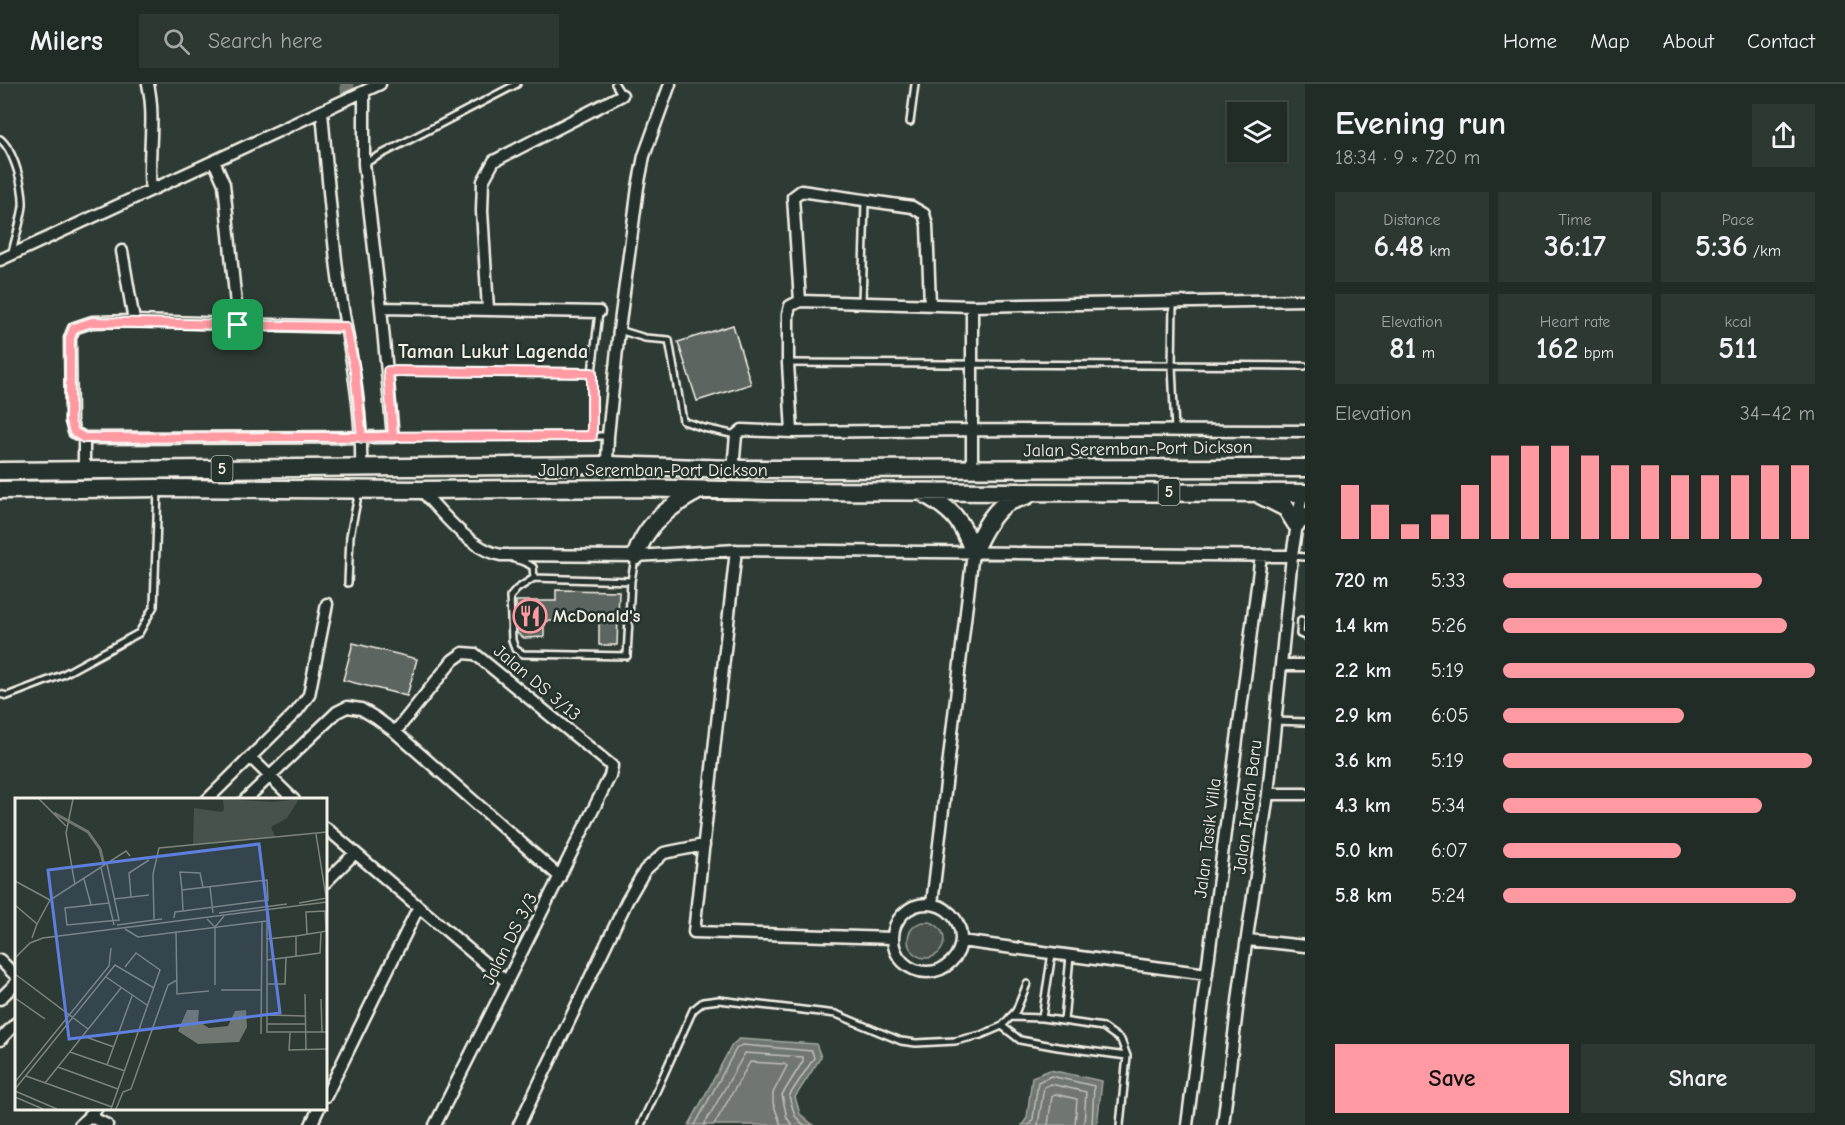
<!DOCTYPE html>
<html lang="en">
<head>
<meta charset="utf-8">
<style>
	body { margin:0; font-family:"Comic Neue",sans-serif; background:#2e3833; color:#f1f3f6; height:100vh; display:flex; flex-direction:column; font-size:22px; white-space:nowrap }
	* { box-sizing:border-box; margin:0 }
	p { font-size:20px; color:#a2a7a7 }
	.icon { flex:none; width:33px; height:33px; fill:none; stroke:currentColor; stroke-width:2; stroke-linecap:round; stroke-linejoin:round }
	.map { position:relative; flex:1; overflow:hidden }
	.side { display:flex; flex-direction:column; background:#222c27; width:540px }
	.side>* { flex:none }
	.fabs { position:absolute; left:1227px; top:18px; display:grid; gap:12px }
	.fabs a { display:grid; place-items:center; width:60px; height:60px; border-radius:0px; background:#222c27; box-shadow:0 2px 4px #0004,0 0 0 2px #3f4844; font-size:30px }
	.pin { position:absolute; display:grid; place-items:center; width:51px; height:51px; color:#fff; margin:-26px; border-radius:12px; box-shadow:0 3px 9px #0006 }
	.round { display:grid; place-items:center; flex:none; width:63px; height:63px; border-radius:0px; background:#2e3833 }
	.headline { display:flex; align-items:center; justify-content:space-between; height:102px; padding:0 30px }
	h1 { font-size:33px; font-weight:700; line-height:45px }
	.metrics { display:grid; grid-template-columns:repeat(3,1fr); gap:9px; height:102px; padding:6px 30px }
	.metrics div { display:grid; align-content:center; border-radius:0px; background:#2e3833; text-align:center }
	.metrics b { font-size:30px; font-weight:700 }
	.metrics small { font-size:16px; font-weight:400 }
	.metrics p { font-size:16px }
	.chart { height:168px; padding:12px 30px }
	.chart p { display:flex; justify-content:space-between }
	.chart svg { width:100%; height:108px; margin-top:6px; stroke:#ff9aa2; stroke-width:6 }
	.action { display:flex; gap:12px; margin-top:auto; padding:12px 30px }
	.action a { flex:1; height:69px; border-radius:0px; background:#ff9aa2; color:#111; font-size:24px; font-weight:700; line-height:69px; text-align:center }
	.action a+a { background:#2e3833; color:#f1f3f6 }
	ul { padding:0 30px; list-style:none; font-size:20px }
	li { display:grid; grid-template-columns:96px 72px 1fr; align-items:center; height:45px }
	li i { height:15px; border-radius:8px; background:#ff9aa2 }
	header { display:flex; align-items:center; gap:36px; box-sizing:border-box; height:84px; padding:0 30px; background:#222c27; border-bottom:2px solid #3f4844 }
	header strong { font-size:28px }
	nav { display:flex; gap:33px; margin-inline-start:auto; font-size:21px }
	.search { width:420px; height:54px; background:#2e3833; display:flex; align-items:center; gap:15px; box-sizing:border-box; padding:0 21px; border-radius:0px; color:#a2a7a7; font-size:22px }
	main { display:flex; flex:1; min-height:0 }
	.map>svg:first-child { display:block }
	.green { fill:#48524c; stroke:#9ea29a; stroke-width:1.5 }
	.water { fill:#6f7770; stroke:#a4a8a0; stroke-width:1.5 }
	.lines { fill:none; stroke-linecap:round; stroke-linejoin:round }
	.shore { stroke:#bfc0b8; stroke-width:1.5 }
	.canal { stroke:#6f7770; stroke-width:14 }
	.building { fill:#5c655e; stroke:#f4f1e8; stroke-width:1.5 }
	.service-casing { stroke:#f4f1e8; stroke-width:10 }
	.minor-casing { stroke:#f4f1e8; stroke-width:15 }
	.trunk-casing { stroke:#f4f1e8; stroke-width:21 }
	.service { stroke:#26332d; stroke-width:5 }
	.minor { stroke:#26332d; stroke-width:10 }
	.trunk { stroke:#26332d; stroke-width:16 }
	.route-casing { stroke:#fff; stroke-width:12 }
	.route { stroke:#ff9aa2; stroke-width:8 }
	.labels { text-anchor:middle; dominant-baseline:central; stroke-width:5; stroke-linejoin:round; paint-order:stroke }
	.shield { fill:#26332d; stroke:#b6b8b0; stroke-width:1.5 }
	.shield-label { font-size:16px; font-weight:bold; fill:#f4f1e8 }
	.street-label { font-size:18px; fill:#f4f1e8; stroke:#26332d }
	.poi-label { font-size:18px; font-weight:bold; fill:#f4f1e8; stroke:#26332d; text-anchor:start }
	.neighbourhood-label { font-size:20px; font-weight:bold; fill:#f4f1e8; stroke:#26332d }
	.inset-river { fill:none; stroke:#6f7770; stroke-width:3 }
	.inset-road { fill:none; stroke:#7d847c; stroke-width:1.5 }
	.view { fill:#5e7fdd; fill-opacity:0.15; stroke:#5e7fdd; stroke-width:3 }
	.inset-edge { fill:none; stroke:#f4f1e8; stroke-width:3 }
</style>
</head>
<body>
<header>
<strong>Milers</strong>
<div class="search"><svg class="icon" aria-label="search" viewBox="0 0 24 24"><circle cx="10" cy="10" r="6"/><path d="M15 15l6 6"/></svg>Search here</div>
<nav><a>Home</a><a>Map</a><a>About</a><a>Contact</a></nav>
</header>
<main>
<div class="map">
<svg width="1305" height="1041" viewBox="0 0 1305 1041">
	<rect width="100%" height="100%" fill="#2e3b34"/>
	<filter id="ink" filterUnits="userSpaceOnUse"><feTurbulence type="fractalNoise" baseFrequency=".0167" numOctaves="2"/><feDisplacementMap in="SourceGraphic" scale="12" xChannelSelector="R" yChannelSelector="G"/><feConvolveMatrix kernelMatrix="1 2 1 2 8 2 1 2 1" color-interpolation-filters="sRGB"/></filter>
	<g filter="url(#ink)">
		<path class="green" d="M908 856a18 18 0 1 1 36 0a18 18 0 1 1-36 0Z"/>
		<path class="water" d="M739,955l77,5 5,13 -26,40 5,17 13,11h-124l43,-80z
			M1050,986l52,11 -5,44h-75l5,-7 5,-41z"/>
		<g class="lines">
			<path class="shore" d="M695,1041l41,-76 6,-4 70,6 2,7 -25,38 6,20 9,9
				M704,1041l41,-72 58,4v4l-21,34 5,23 5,7
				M714,1041l36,-63 34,2 3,2 -14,27v10l8,22
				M1029,1041l4,-6 5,-37 13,-6 43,10 -2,39
				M1038,1041l6,-38 7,-3 35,8 -2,33
				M1048,1041l4,-29 3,-2 22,5 -2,26"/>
			<path class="canal" d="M347,0l1,11"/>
		</g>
		<path class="building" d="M733,241l18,59 -54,17 -19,-59z
			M556,506l63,1 -2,54h-18v-31h-21v7h-34v16l-20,1 -7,-5 -1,-32h40z
			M353,559l64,16 -10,37 -64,-16z"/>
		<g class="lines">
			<defs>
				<path id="service" d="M615,0l7,11
					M910,38l5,-38
					M0,55c14,11 24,49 23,67 -2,16 -8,32 -11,47
					M365,79l152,-79
					M862,219l3,-101
					M1173,219l-1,63 3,65
					M619,246l26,8 24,2 14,81 21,7 32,7
					M788,279l517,3
					M388,287l204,2
					M592,352v-63l7,-61
					M393,353l214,-1
					M1292,472l13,1
					M514,475l11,3 8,5 1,11 -17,11 -7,8 2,43 3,9 8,5 104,2 4,-75 4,-23
					M534,494l97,3
					M348,499l2,-47 9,-45
					M1301,536l-1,14 5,2
					M0,610l7,2 55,-21 77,-42 15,-27 4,-117
					M1275,637l30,1
					M1010,933l32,1 61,9 18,13 6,16 -7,69
					M1042,934l10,-65
					M1064,937l6,-65
					M1002,942l18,14 38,7 69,9
					M641,1041l52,-115 10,-8 16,-2 117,14 65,27 15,2 39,-2 26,-6 21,-9 14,-15 11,-27"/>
				<path id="minor" d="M148,0c8,35 -1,71 3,106
					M322,28c5,55 9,110 16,165 9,64 25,124 23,191
					M214,77l10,23 14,141
					M122,167l12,70
					M0,176l380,-176
					M800,217l-7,-104 8,-6 111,16 12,7 3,11 3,79
					M972,222v163
					M381,224l218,4
					M488,225l-6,-98 1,-30 11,-20 128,-66
					M346,243l-212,-6 -42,1 -18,6 -4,10 1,83 3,11 10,6 309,-1 -12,-129 -17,-144v-72
					M792,348l-4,-69v-49l2,-8 10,-5 172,5 333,-6
					M607,381l1,-29 11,-106 19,-143 6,-31 26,-72
					M733,385l3,-34 6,-5 50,2 180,-2 333,1
					M84,386v-32
					M421,406c20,22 50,60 80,65l135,1 100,-6 556,6
					M736,466l-42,382 198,6
					M1281,581h24
					M395,648l58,-72 10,-7 12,1 137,112 -2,10 -175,349
					M250,673l44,43
					M1268,710h37
					M207,716l90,-89 12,-16 18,-91
					M245,716l92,-88 10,-5 14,2 15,9 19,14 165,145
					M326,744l181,154
					M326,798l28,-28
					M932,820l41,-352
					M893 854a34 34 0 1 1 68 0a34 34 0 1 1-68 0Z
					M1248,856l57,6
					M961,857l246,33
					M0,876l16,16
					M0,915l16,-16
					M0,956l16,-17
					M326,1012l92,-188
					M89,1032l18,9
					M80,1041l17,-17
					M311,1041l8,-17
					M519,1041l108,-224 18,-31 19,-17 40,-8
					M1187,1041l74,-570
					M1223,1041l17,-140 28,-191 24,-238 10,-63"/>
				<path id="trunk" d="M0,387l607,-6 126,4 572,-1
					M0,406l158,-2 263,2 209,-2 141,3 534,2
					M921,408c29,16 42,28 52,60
					M1260,411l26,13 10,16 9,-8
					M973,468c7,-16 17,-37 32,-48 6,-4 16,-6 23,-9
					M636,472c9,-32 35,-51 64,-66"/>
			</defs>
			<use href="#service" class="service-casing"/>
			<use href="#minor" class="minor-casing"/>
			<use href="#trunk" class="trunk-casing"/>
			<use href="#service" class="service"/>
			<use href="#minor" class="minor"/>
			<use href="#trunk" class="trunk"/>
		</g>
	</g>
	<g class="lines" filter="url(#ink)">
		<defs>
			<path id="route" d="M238,241l-146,-3 -18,6 -4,10v83l4,11 10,6 508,-2v-63l-204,-2 5,65 -31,2 -7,-66 -9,-45 -108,-2"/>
		</defs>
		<use href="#route" class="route-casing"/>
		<use href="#route" class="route"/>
	</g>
	<defs>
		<symbol id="restaurant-ring" viewBox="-11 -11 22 22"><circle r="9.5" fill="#26332d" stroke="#ff9aa2" stroke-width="1.5"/><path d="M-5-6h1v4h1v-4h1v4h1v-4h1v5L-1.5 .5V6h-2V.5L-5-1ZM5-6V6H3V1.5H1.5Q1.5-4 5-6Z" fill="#ff9aa2"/></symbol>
	</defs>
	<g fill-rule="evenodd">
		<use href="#restaurant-ring" x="511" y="513" width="38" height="38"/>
	</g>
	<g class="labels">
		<g class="shield">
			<rect x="211.5" y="372" width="21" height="26" rx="4.5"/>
			<rect x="1158.5" y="395" width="21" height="26" rx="4.5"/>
		</g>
		<g class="shield-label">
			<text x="222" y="385">5</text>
			<text x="1169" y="408">5</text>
		</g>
		<g class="street-label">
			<text transform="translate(1138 365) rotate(-1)">Jalan Seremban-Port Dickson</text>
			<text x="653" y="386">Jalan Seremban-Port Dickson</text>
			<text transform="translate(537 599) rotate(40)">Jalan DS 3/13</text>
			<text transform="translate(1248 723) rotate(-83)">Jalan Indah Baru</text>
			<text transform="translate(1208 754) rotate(-83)">Jalan Tasik Villa</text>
			<text transform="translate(510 855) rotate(-63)">Jalan DS 3/3</text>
		</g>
		<g class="poi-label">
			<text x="553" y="532">McDonald's</text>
		</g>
		<g class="neighbourhood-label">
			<text x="493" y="267">Taman Lukut Lagenda</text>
		</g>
	</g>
	<g transform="translate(15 714)">
		<rect width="312" height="312" fill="#2e3b34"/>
		<path d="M208,1l50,3 26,-3 -12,19 -16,9 4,10 -82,8 1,-37 27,4 3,-2z" fill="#48524c"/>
		<path d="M172,212h12l-1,11 11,7 19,-2 7,-15 11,-1 1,17 -8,15 -41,2 -20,-13z" fill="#6f7770"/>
		<path class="inset-river" d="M39,15l34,19 12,17 4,16"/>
		<path class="inset-road" d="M24,1l27,27M58,1l-7,34 9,52M301,36l10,63M92,66l12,56 -52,5 -2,-17 44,-5M86,70l13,57M69,81l7,26M0,83l35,19M195,89l3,26M167,92l-2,-18 20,1 3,14M116,99l-2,-24 20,-13M99,101l35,-4M284,105l28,-5M0,107l22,19 -5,14M252,113v121h60M204,115l68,-9M159,120l1,-6 8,-1 85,-11 -1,-20 -85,10 1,21M192,121l8,8 9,-11M139,122l-1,-46 6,-26 168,-16M22,126l13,-24 76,-49 4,5M102,127l45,-6M200,129v58M110,131l13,8 129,-16M161,133l1,63 32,-3M281,138v21M252,141l29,-3 25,-4 5,-1 -1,-20 -19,1 1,22M0,160l15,-15 13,-5 284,-36M252,162l53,-7 1,-21M0,176l73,55M91,179l41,28M253,186h17l1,-26M206,192h40M290,196l1,55M0,200l30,21M306,201l1,33M252,217l38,1M252,226h38M275,235l-1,17 38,-1M246,236l1,-112M68,238l31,11M55,254l55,19M92,267l25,-69M43,269l60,22M11,278l86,31M0,284l94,-116 2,-18M30,285l76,-95M0,291l100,-124 39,23M0,293l42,18M0,299l28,12M96,311l49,-139 -24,-17 -11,14M101,311l7,-17 8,-3 37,-104 9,-5"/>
		<path class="view" d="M244,46l21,169 -211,26 -21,-169z"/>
		<rect width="312" height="312" class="inset-edge"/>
	</g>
</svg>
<div class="fabs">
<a><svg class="icon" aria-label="layers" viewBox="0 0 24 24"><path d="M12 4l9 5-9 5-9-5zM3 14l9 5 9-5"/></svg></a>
</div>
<div class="pin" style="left:238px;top:241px;background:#1e9e55"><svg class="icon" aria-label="arrive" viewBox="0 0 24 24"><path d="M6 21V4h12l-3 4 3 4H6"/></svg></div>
</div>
<section class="side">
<div class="headline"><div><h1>Evening run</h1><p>18:34 · 9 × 720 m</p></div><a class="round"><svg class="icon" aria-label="share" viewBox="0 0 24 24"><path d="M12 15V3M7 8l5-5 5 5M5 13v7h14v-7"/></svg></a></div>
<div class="metrics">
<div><p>Distance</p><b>6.48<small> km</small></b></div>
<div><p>Time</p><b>36:17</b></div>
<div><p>Pace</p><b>5:36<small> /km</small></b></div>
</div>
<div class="metrics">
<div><p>Elevation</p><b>81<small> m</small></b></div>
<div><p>Heart rate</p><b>162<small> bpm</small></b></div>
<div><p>kcal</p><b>511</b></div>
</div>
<div class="chart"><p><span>Elevation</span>34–42 m</p>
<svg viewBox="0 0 160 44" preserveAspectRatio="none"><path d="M5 44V22M15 44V30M25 44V38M35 44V34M45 44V22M55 44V10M65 44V6M75 44V6M85 44V10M95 44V14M105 44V14M115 44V18M125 44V18M135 44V18M145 44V14M155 44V14"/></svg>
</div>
<ul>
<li><b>720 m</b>5:33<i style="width:83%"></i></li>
<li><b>1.4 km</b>5:26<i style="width:91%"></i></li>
<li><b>2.2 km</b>5:19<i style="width:100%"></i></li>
<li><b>2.9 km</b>6:05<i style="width:58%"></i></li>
<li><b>3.6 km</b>5:19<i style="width:99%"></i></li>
<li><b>4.3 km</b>5:34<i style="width:83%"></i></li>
<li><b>5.0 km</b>6:07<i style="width:57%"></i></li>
<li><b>5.8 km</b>5:24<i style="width:94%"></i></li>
</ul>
<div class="action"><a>Save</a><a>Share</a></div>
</section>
</main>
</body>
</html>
